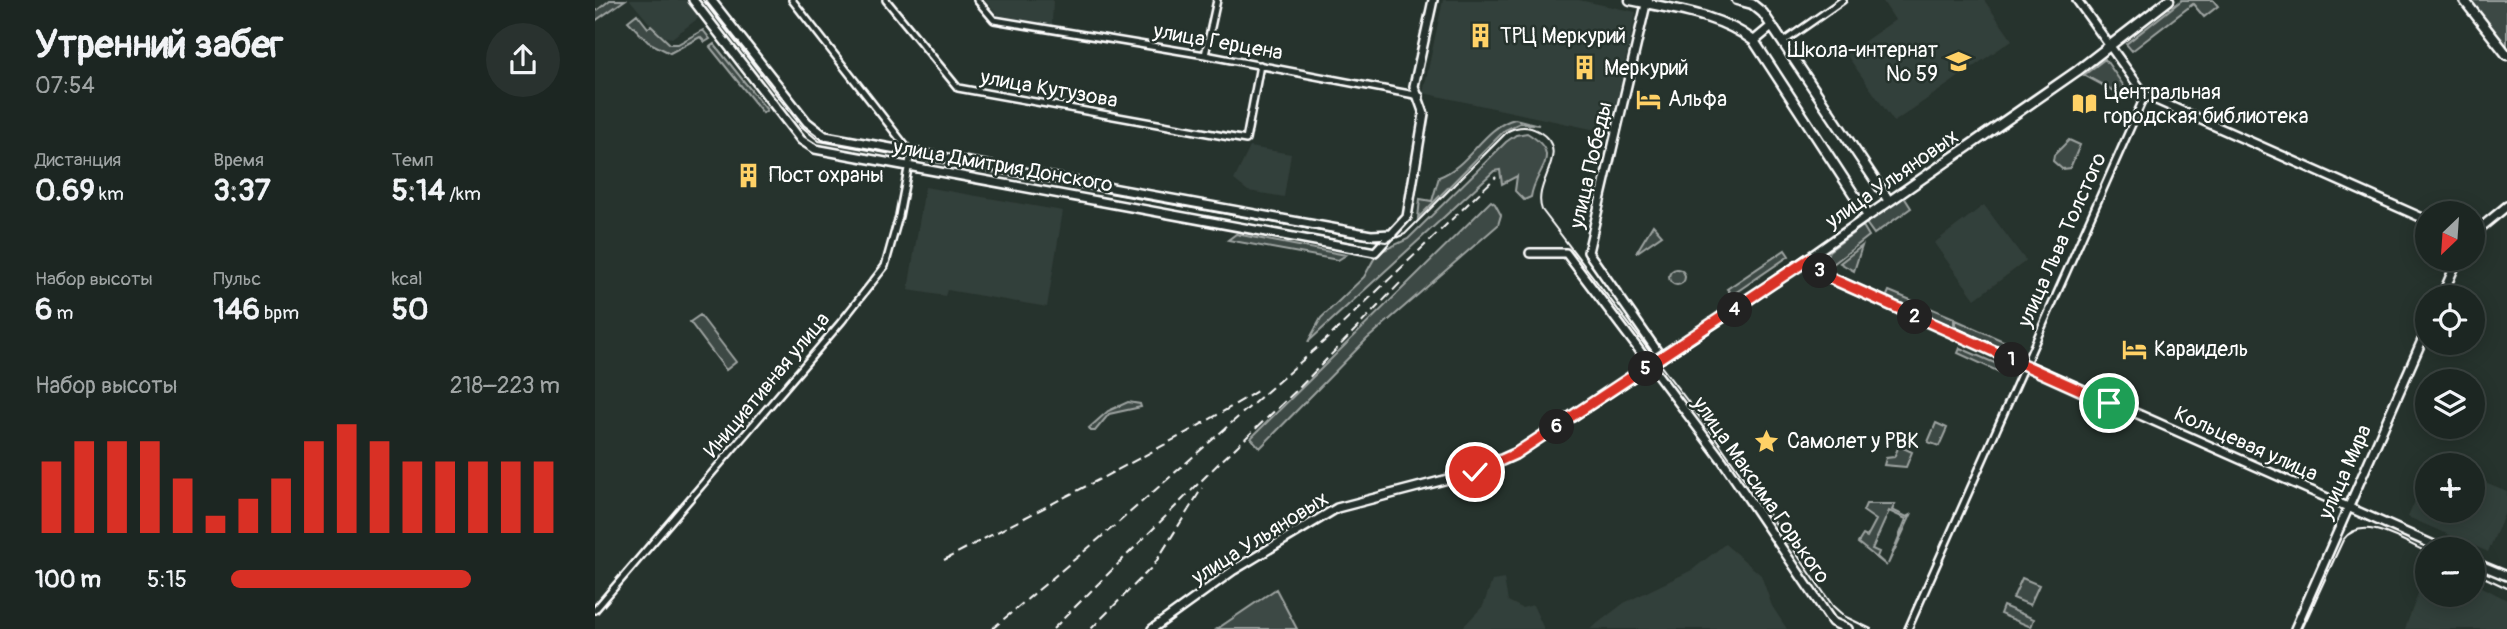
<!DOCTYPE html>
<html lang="ru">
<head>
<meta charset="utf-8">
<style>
	body { margin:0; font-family:Pangolin,sans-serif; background:#29322f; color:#f1f3f6; height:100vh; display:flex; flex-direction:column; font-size:26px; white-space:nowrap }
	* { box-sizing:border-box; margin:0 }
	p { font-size:23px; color:#a0a5a5 }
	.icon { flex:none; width:38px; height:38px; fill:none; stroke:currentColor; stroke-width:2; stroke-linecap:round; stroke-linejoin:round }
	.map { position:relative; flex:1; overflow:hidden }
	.sheet { display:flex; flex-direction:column; background:#1c2622; width:595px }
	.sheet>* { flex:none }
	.needle { width:46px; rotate:205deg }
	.fabs { position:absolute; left:1820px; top:201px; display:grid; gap:14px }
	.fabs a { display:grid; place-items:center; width:70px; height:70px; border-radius:50%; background:#1c2622; box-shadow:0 4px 18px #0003,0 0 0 2px #3a4340; font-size:35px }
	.pin { position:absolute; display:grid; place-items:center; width:60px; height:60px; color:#fff; margin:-30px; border:4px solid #fff; border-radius:50%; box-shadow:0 2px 7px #0007 }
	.km { position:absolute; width:35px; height:35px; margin:-18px; border-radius:50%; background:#222; color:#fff; font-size:19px; line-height:35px; text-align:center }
	.round { display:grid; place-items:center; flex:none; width:74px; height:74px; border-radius:37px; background:#29322f }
	.head { display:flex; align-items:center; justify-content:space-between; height:119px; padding:0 35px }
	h1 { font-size:38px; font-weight:700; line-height:52px }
	.metrics { display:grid; grid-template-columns:repeat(3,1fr); gap:10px; height:119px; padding:7px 35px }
	.metrics div { display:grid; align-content:center }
	.metrics b { font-size:30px; font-weight:700 }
	.metrics small { font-size:19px; font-weight:400 }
	.metrics p { font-size:19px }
	.chart { height:196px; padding:14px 35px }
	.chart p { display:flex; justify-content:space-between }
	.chart svg { width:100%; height:126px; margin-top:7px; stroke:#d93025; stroke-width:6 }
	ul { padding:0 35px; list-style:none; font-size:23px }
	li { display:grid; grid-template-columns:112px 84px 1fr; align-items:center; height:52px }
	li i { height:18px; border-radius:9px; background:#d93025 }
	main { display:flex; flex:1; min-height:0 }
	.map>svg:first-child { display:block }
	.built { fill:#333f3a }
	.green { fill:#3e4944; stroke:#9ea4a2; stroke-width:2 }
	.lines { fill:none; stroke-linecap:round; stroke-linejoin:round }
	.minor-casing { stroke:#fff; stroke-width:10 }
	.tertiary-casing { stroke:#fff; stroke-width:12 }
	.secondary-casing { stroke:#fff; stroke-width:13 }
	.minor { stroke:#26332d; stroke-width:5 }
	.tertiary { stroke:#26332d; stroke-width:7 }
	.secondary { stroke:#26332d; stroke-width:8 }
	.tram { stroke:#fff; stroke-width:2 }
	.rail { stroke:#fff; stroke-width:2; stroke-dasharray:10 5; stroke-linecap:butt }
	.route-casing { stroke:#fff; stroke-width:14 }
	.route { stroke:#d93025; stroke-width:9 }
	.labels { text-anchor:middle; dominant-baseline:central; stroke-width:5; stroke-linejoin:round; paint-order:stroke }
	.poi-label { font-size:21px; fill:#fff; stroke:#26332d; text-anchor:start }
	.street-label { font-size:21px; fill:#fff; stroke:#26332d }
</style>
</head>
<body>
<main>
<section class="sheet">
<div class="head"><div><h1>Утренний забег</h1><p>07:54</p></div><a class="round"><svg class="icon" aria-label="share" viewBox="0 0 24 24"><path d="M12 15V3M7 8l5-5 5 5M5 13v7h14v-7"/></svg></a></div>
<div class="metrics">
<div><p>Дистанция</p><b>0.69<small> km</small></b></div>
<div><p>Время</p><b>3:37</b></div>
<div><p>Темп</p><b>5:14<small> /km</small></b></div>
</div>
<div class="metrics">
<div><p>Набор высоты</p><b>6<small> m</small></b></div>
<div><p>Пульс</p><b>146<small> bpm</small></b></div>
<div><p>kcal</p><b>50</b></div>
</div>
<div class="chart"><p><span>Набор высоты</span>218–223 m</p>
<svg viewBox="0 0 160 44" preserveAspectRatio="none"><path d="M5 44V19M15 44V12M25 44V12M35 44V12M45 44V25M55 44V38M65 44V32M75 44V25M85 44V12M95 44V6M105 44V12M115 44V19M125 44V19M135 44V19M145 44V19M155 44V19"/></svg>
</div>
<ul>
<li><b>100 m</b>5:15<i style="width:73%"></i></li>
</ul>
</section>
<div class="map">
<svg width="1912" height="629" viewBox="0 0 1912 629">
	<rect width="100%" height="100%" fill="#26332d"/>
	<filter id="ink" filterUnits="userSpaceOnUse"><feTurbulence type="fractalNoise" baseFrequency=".0143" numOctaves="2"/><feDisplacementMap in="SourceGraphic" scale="14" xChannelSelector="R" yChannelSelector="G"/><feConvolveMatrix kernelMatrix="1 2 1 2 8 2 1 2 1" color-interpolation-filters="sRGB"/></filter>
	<g filter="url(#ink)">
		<path class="built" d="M35,0h57l13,17 -28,21 -12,-2z
			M390,0h68l-1,25 -54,-10z
			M848,0h136l57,12 -26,121 -187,-40z
			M1287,0h102l28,40 -118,82 -48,-68 49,-34z
			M655,147l41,7 -7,43 -36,-6 -14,-11z
			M330,187l138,24 -16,96 -100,-17 -2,6 -37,-6z
			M1389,205l42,56 -51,38 -41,-56z
			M1832,474v37h46v-34l34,14v17l-19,44 -80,-35z
			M1130,544l36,31 11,31 15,23h-197l34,-26 68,-33z
			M1832,569v26h46v-13l34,18v29h-102z
			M909,579l4,22 14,7 11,-3 11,24h-83l22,-23 9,-25z"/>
		<path class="green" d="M15,0h15l-30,21v-9z
			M1587,0h31l5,6 -14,11 -11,-13 -61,47 -6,-7z
			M1873,0h39v50z
			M42,14l11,14 3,-2 19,18h8l25,-14 7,9 -5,3 -5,-5 -30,16 -22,-11 -20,-21z
			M119,44l53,66 -4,3 -53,-66z
			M1510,59l23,33 -5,4 -39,-21z
			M920,119l24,6 -19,-2 -15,7 -87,88 2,-19 12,2 7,-24c31,-11 44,-50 76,-58z
			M932,133c38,23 8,35 4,64l-7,3 -9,-9 2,-15 -15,8 -2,-14 -6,1 -186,171 13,-24 43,-41 10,-18 10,-9 24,-11 98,-97 10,-7z
			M1474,140l11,5 -10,23 -8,1 -9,-8 1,-6z
			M1309,197l7,11 -37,26 -8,-11z
			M896,201l4,3 6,11 -3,10 -131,114 -107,109 -9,-10z
			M1058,225l9,10 -26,18z
			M1268,226l6,10 -41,32 -3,-7 4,-10z
			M641,234l110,21 -8,5 -110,-20z
			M1267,246l-8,25 -14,-8z
			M1190,250l4,6 -57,39 -5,-6z
			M1074 277a8 8 0 1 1 16 0a8 8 0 1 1-16 0Z
			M1294,291l65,27v9l-68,-29z
			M105,315l36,47 -10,8 -36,-48z
			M1361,320l61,27 -3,7 -58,-26z
			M1365,348l51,22 -3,6 -50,-23z
			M533,402l12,2 1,3 -32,7 -14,17h-4l-2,-3 19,-17z
			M1341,423l11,5 -8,18 -11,-4z
			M1304,446l13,6 -6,15 -22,-2 2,-7 8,-1z
			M1271,504h29l-3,6 15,7 4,-2 -23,49 18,-45 -17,-8 -17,38 7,3 -2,5 10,9 -29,-23 5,-8 4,2 9,-17 -13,-9z
			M1427,578l17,7 -9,20 -17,-7z
			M681,589l21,40h-80z
			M1408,606l31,13 -3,8 -31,-13z"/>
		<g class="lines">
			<defs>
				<path id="minor" d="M291,0l72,88 288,52 14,-75
					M382,0l17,20 211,35 215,41
					M1188,42l60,-42
					M610,55l12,-55
					M0,610l247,-289 43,-55 14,-50 12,-63 -119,-153
					M1313,629l237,-534"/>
				<path id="tertiary" d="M98,0l108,140 14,9 560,103 32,-35 17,-103 -10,-28 19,-86
					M116,0l96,122 18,14 546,99 21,-1
					M1052,0l-59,252 74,106
					M1482,0l68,95 282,125
					M1878,234l34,-28
					M935,253h36l156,207 110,162 16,7
					M1214,259l17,17 619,274
					M1846,298l17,-39
					M1878,562l34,14
					M557,629l82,-59 103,-62 138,-36 40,-18 215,-141 138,-97
					M1700,629l132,-300"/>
				<path id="secondary" d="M1035,0c42,9 89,14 124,41l114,175 209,-145 92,-71
					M1142,0l15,4 11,9 126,188
					M1869,0l43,55
					M1159,41l18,-15"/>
			</defs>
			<use href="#minor" class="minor-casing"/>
			<use href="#tertiary" class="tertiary-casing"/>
			<use href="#secondary" class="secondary-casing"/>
			<use href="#minor" class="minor"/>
			<use href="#tertiary" class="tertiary"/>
			<use href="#secondary" class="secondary"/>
			<path class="tram" d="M108,0l98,126 18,15 552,99 15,2 19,-8 103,-103c10,-5 20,-6 30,0 36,21 -7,51 4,79l173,227 118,169 11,10 27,13
				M1878,572l34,16
				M1707,629l41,-89c20,-27 60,2 84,12"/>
			<path class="rail" d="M349,560c104,-56 212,-106 313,-169
				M397,629l127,-107 211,-186 166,-159
				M458,629l165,-165 80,-75 105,-109
				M496,629l63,-64 48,-77"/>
		</g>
	</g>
	<g class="lines" filter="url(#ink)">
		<defs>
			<path id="route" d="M880,472l40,-18 294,-195 17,17 283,127"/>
		</defs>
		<use href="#route" class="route-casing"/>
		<use href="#route" class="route"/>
	</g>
	<defs>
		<symbol id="building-bare" viewBox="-9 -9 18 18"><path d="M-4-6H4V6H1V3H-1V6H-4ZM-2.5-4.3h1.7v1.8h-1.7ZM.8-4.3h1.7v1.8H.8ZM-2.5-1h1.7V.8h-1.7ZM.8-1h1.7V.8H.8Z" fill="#ffd166" stroke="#26332d" stroke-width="2.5" paint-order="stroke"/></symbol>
		<symbol id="school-bare" viewBox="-9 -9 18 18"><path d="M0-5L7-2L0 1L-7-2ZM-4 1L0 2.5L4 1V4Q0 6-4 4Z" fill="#ffd166" stroke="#26332d" stroke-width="2.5" paint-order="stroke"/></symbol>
		<symbol id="hotel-bare" viewBox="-9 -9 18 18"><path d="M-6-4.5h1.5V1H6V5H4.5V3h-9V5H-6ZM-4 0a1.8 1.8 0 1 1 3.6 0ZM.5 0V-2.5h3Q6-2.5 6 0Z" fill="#ffd166" stroke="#26332d" stroke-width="2.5" paint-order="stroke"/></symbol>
		<symbol id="library-bare" viewBox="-9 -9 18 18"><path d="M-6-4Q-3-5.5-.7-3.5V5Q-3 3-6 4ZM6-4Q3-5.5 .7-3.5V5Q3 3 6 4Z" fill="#ffd166" stroke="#26332d" stroke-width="2.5" paint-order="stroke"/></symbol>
		<symbol id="sight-bare" viewBox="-9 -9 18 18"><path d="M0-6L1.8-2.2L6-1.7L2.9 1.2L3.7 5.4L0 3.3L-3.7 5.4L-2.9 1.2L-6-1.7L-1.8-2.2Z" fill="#ffd166" stroke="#26332d" stroke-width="2.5" paint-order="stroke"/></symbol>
	</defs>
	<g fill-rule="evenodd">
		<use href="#building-bare" x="868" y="18" width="35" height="35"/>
		<use href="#school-bare" x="1346" y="44" width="35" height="35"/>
		<use href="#building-bare" x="972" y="50" width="35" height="35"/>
		<use href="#hotel-bare" x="1036" y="82" width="35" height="35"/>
		<use href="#library-bare" x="1472" y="86" width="35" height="35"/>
		<use href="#building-bare" x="136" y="158" width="35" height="35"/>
		<use href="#hotel-bare" x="1522" y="332" width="35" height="35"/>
		<use href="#sight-bare" x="1154" y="424" width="35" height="35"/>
	</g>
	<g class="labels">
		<g class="poi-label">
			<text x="905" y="36">ТРЦ Меркурий</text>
			<text x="1343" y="50" text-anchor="end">Школа-интернат<tspan x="1343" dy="24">№ 59</tspan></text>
			<text x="1009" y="68">Меркурий</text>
			<text x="1509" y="92">Центральная<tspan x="1509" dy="24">городская библиотека</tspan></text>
			<text x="1073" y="99">Альфа</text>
			<text x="174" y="175">Пост охраны</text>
			<text x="1559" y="349">Караидель</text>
			<text x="1192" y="441">Самолет у РВК</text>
		</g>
		<g class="street-label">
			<text transform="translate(623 42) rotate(10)">улица Герцена</text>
			<text transform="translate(454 89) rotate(10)">улица Кутузова</text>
			<text transform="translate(996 165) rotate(-77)">улица Победы</text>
			<text transform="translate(408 166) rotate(10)">улица Дмитрия Донского</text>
			<text transform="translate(1297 179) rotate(-35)">улица Ульяновых</text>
			<text transform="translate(1467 240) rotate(-66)">улица Льва Толстого</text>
			<text transform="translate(172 385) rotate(-50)">Инициативная улица</text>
			<text transform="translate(1651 444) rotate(24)">Кольцевая улица</text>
			<text transform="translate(1750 472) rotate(-66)">улица Мира</text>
			<text transform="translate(1166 490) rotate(55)">улица Максима Горького</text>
			<text transform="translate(665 538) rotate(-32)">улица Ульяновых</text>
		</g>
	</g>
</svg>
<div class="fabs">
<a><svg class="needle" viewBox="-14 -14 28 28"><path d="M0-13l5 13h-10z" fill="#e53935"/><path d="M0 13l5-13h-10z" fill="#a0a5a5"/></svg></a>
<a><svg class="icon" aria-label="locate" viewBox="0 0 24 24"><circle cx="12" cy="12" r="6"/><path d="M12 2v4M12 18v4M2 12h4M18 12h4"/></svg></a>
<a><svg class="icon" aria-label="layers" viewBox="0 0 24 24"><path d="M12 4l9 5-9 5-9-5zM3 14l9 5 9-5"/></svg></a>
<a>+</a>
<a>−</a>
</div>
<div class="pin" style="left:1514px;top:403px;background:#1e9e55"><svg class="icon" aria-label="arrive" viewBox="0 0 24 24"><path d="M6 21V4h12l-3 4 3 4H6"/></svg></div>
<div class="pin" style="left:880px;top:472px;background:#d93025"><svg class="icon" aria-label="check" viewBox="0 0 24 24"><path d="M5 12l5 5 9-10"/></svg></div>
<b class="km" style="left:1417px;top:360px">1</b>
<b class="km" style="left:1320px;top:317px">2</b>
<b class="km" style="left:1225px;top:271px">3</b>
<b class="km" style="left:1140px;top:310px">4</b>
<b class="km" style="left:1051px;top:369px">5</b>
<b class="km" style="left:962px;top:427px">6</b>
</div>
</main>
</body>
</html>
